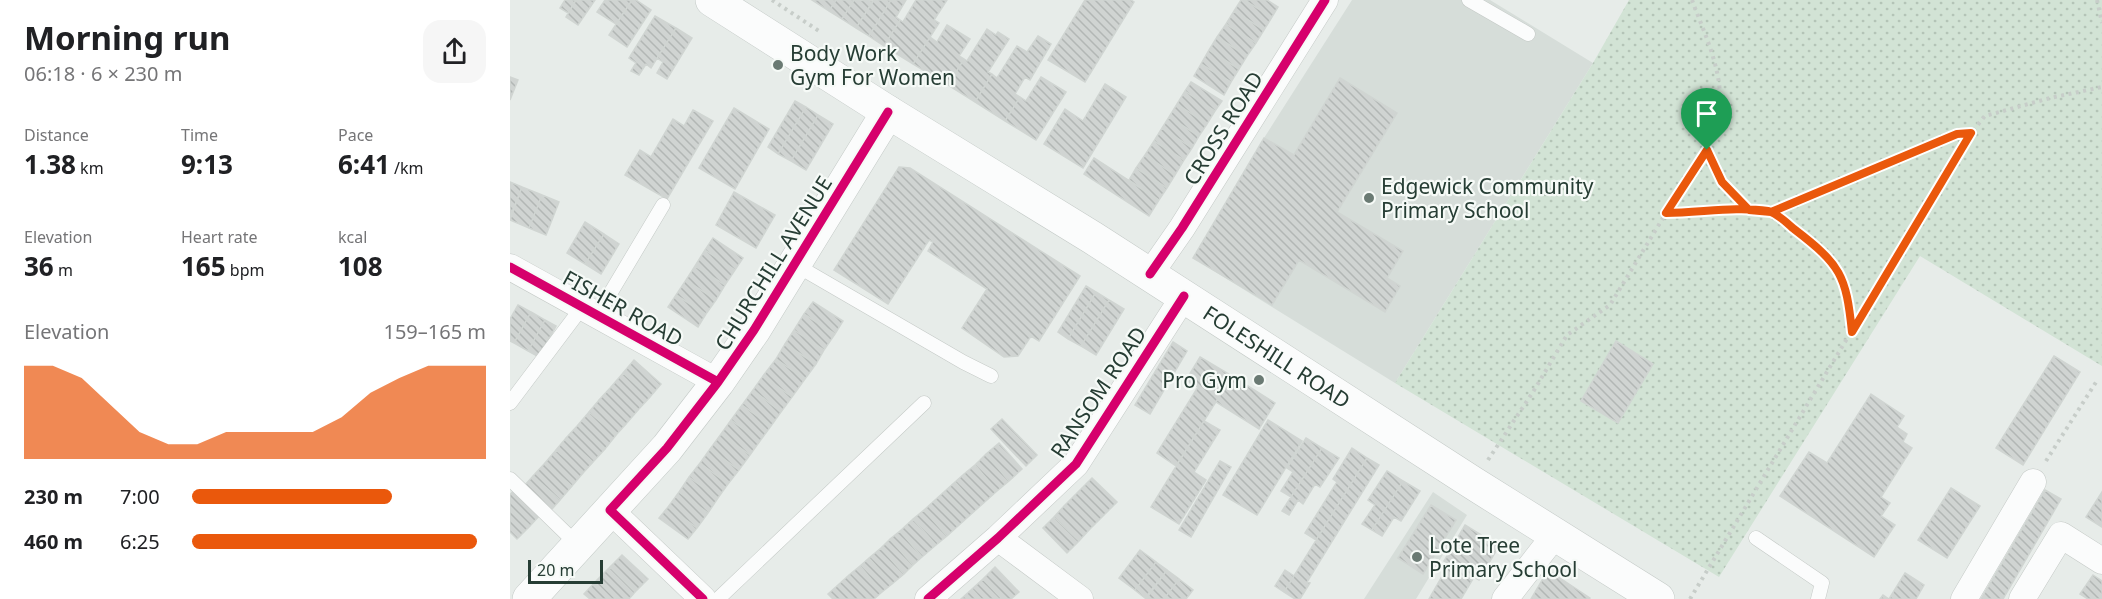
<!DOCTYPE html>
<html lang="en">
<head>
<meta charset="utf-8">
<style>
	body { margin:0; font-family:"Noto Sans",sans-serif; background:#f6f6f6; color:#202124; height:100vh; display:flex; flex-direction:column; font-size:22px; white-space:nowrap }
	* { box-sizing:border-box; margin:0 }
	p { font-size:20px; color:#757577 }
	.icon { flex:none; width:33px; height:33px; fill:none; stroke:currentColor; stroke-width:2; stroke-linecap:round; stroke-linejoin:round }
	.map { position:relative; flex:1; overflow:hidden }
	.details { display:flex; flex-direction:column; background:#fff; width:510px }
	.details>* { flex:none }
	.scale { position:absolute; left:18px; bottom:15px; width:75px; box-sizing:border-box; padding-left:6px; border:3px solid #263d34; border-top:0; font-size:16px; line-height:21px; white-space:nowrap; color:#263d34; -webkit-text-stroke:4px #f6faf7; paint-order:stroke }
	.pin { position:absolute; display:grid; place-items:center; width:51px; height:51px; color:#fff; margin:-62px -26px; border-radius:50% 50% 50% 0; rotate:-45deg; box-shadow:0 0 6px #0007 }
	.pin .icon { rotate:45deg }
	.round { display:grid; place-items:center; flex:none; width:63px; height:63px; border-radius:18px; background:#f6f6f6 }
	.summary { display:flex; align-items:center; justify-content:space-between; height:102px; padding:0 24px }
	h1 { font-size:33px; font-weight:700; line-height:45px }
	.figures { display:grid; grid-template-columns:repeat(3,1fr); gap:9px; height:102px; padding:6px 24px }
	.figures div { display:grid; align-content:center }
	.figures b { font-size:26px; font-weight:700 }
	.figures small { font-size:16px; font-weight:400 }
	.figures p { font-size:16px }
	.chart { height:168px; padding:12px 24px }
	.chart p { display:flex; justify-content:space-between }
	.chart svg { width:100%; height:108px; margin-top:6px; fill:#ea580c; opacity:.7 }
	ul { padding:0 24px; list-style:none; font-size:20px }
	li { display:grid; grid-template-columns:96px 72px 1fr; align-items:center; height:45px }
	li i { height:15px; border-radius:8px; background:#ea580c }
	main { display:flex; flex:1; min-height:0 }
	.map>svg:first-child { display:block }
	.built { fill:#d6ddd9 }
	.park { fill:url(#park-dots) }
	.building { fill:url(#building-back-hatch); stroke:#d0d5d2; stroke-width:1.5 }
	.lines { fill:none; stroke-linecap:round; stroke-linejoin:round }
	.lane-casing { stroke:#c4c9c6; stroke-width:15 }
	.street-casing { stroke:#c4c9c6; stroke-width:27 }
	.secondary-casing { stroke:#c3c9c6; stroke-width:34 }
	.path { stroke:#c7cdc9; stroke-width:4; stroke-dasharray:3 4.5; stroke-linecap:butt }
	.lane { stroke:#fbfcfc; stroke-width:14 }
	.street { stroke:#fbfcfc; stroke-width:26 }
	.secondary { stroke:#fbfcfc; stroke-width:33 }
	.cycleway-casing { stroke:#f6faf7; stroke-width:13 }
	.cycleway { stroke:#d6006c; stroke-width:9 }
	.route-casing { stroke:#fff; stroke-width:12 }
	.route { stroke:#ea580c; stroke-width:8 }
	.poi-dot { fill:#6a7a73; stroke:#f6faf7; stroke-width:2 }
	.labels { text-anchor:middle; dominant-baseline:central; stroke-width:4.5; stroke-linejoin:round; paint-order:stroke }
	.poi-label { font-size:21px; fill:#263d34; stroke:#f6faf7; text-anchor:start }
	.street-label { font-size:21px; fill:#263d34; stroke:#f6faf7 }
</style>
</head>
<body>
<main>
<section class="details">
<div class="summary"><div><h1>Morning run</h1><p>06:18 · 6 × 230 m</p></div><a class="round"><svg class="icon" aria-label="share" viewBox="0 0 24 24"><path d="M12 15V3M7 8l5-5 5 5M5 13v7h14v-7"/></svg></a></div>
<div class="figures">
<div><p>Distance</p><b>1.38<small> km</small></b></div>
<div><p>Time</p><b>9:13</b></div>
<div><p>Pace</p><b>6:41<small> /km</small></b></div>
</div>
<div class="figures">
<div><p>Elevation</p><b>36<small> m</small></b></div>
<div><p>Heart rate</p><b>165<small> bpm</small></b></div>
<div><p>kcal</p><b>108</b></div>
</div>
<div class="chart"><p><span>Elevation</span>159–165 m</p>
<svg viewBox="0 0 160 44" preserveAspectRatio="none"><path d="M0 44V6L10 6L20 11L30 22L40 33L50 38L60 38L70 33L80 33L90 33L100 33L110 27L120 17L130 11L140 6L150 6L160 6V44z"/></svg>
</div>
<ul>
<li><b>230 m</b>7:00<i style="width:68%"></i></li>
<li><b>460 m</b>6:25<i style="width:97%"></i></li>
</ul>
</section>
<div class="map">
<svg width="1592" height="599" viewBox="0 0 1592 599">
	<defs>
		<pattern id="park-dots" width="8" height="8" patternUnits="userSpaceOnUse" patternTransform="scale(1.5)"><rect width="8" height="8" fill="#d2e3d5"/><path d="M2 2h.1M6 6h.1" fill="none" stroke="#b4c4b7" stroke-width="1.8" stroke-linecap="round"/></pattern>
		<pattern id="building-back-hatch" width="6" height="6" patternUnits="userSpaceOnUse" patternTransform="scale(1.5)"><rect width="6" height="6" fill="#d0d4d2"/><path d="M-1 5l2 2M0 0l6 6M5-1l2 2" fill="none" stroke="#b2b7b5"/></pattern>
	</defs>
	<rect width="100%" height="100%" fill="#e7ece9"/>
	<path class="built" d="M842,0h138l103,63 -198,320 -202,-125 71,-120z
		M923,492l34,23 -51,84h-52z"/>
	<path class="park" d="M1119,0h473v366l-182,-110 -201,321 -324,-194 198,-320z"/>
	<path class="building" d="M55,0h11l-8,13 -8,-5z
		M66,0h19l-17,25 -12,-8z
		M95,0h27l-16,24 -19,-12z
		M122,0h4l15,10 -24,37 -18,-12z
		M302,0h24l-7,11z
		M326,0h18l-12,19 -13,-8z
		M344,0l19,1 -17,27 -14,-9z
		M364,0h17l-22,36 -13,-8z
		M381,0h15l-10,17 4,3 -16,26 -15,-10z
		M406,0h31l-13,20 5,3 -26,41 -29,-18 16,-26 3,2z
		M575,0h46l3,2 -49,80 -37,-22z
		M731,0h3l28,17 -8,13 -30,-19z
		M734,0h23l11,7 -6,10z
		M724,11l30,19 -8,13 -30,-19z
		M145,16l21,12 -25,40 -5,-4 -7,11 -8,-4 5,-8 -7,-5z
		M716,24l30,19 -9,13 -30,-19z
		M437,25l23,14 -11,17 5,3 -16,26 -35,-21 17,-27 7,5z
		M166,28l16,10 -25,41 -10,-6 6,-11 -6,-4z
		M477,29l9,6 2,-3 11,7 -21,33 4,2 -17,28 -27,-17 16,-26 3,2z
		M528,36l13,8 -21,36 -5,-3 -10,17 5,3 -15,24 -30,-19 17,-28 5,4 20,-32 10,6z
		M707,37l30,19 -8,13 -30,-19z
		M699,50l30,19 -8,13 -30,-18z
		M691,64l30,18 -7,13 -30,-19z
		M0,77l8,3 -8,20z
		M531,77l25,15 -30,48 -31,-19 15,-24 6,4z
		M830,78l57,35 -60,99 66,39 -16,27 13,8 -15,26 -86,-52 -27,45 -79,-47 71,-120 30,17z
		M681,82l31,19 -7,10 -30,-20z
		M595,84l21,13 -43,71 -39,-24 21,-35 18,12z
		M675,91l30,20 -8,13 -30,-20z
		M285,101l11,6 -28,47 -10,-7z
		M667,104l30,20 -8,12 -30,-19z
		M296,107l12,8 -27,46 -13,-7z
		M224,108l35,21 -34,60 -36,-21z
		M183,110l20,11 -46,78 -42,-24 15,-25 11,7 22,-38 11,7z
		M308,115l15,9 -27,46 -15,-9z
		M659,117l30,19 -7,12 -30,-20z
		M652,128l30,20 -8,12 -30,-19z
		M644,141l30,19 -9,15 -30,-20z
		M635,155l30,20 -8,13 -31,-20z
		M584,158l65,42 -10,16 -65,-42z
		M389,167l11,1 170,108 -41,65 -8,-5 -13,20 -14,1 -42,-29 25,-39 -59,-38 5,-9 -4,-2 -41,64 -54,-34z
		M626,168l31,20 -8,12 -30,-20z
		M0,182l12,5 -12,30z
		M12,187l20,8 -13,33 -19,-8z
		M224,192l41,23 -19,33 -40,-23z
		M32,195l17,7 -13,33 -17,-7z
		M75,222l19,12 -19,30 -18,-11z
		M94,234l15,10 -18,30 -16,-10z
		M203,238l30,20 -8,12 -30,-20z
		M195,250l30,20 -10,15 -30,-19z
		M185,266l30,19 -9,15 -30,-20z
		M176,280l30,20 -10,14 -30,-19z
		M576,286l10,6 -28,47 -10,-7z
		M586,292l13,8 -28,46 -13,-7z
		M166,295l30,19 -8,13 -30,-20z
		M599,300l15,9 -28,46 -15,-9z
		M303,302l30,19 -8,13 -31,-20z
		M8,305l13,7 -17,31 -4,-2v-22z
		M21,312l14,8 -17,31 -14,-8z
		M294,314l31,20 -11,16 -30,-20z
		M35,320l11,6 -17,31 -11,-6z
		M284,330l30,20 -8,14 -31,-20z
		M1106,341l37,23 -35,59 -37,-22z
		M663,342l14,9 -37,63 -15,-9z
		M275,344l31,20 -11,15 -29,-20z
		M1544,356l26,16 -57,93 -27,-17z
		M690,357l32,19 -56,90 -19,-13 41,-66 -12,-7z
		M266,359l29,20 -13,18 -29,-21z
		M124,360l27,24 -11,13 -27,-24z
		M113,373l27,24 -12,13 -27,-23z
		M253,376l29,21 -11,15 -28,-22z
		M722,376l43,27 -16,26 -43,-27z
		M101,387l27,23 -12,14 -27,-24z
		M243,390l28,22 -10,14 -29,-21z
		M1361,394l33,22 -7,11 10,7 -4,8 9,6 -31,49 9,6 -9,13 14,9 -21,32 -94,-61 29,-44 18,11z
		M89,400l27,24 -10,11 -27,-23z
		M232,405l29,21 -11,15 -29,-21z
		M79,412l27,23 -11,14 -27,-24z
		M492,419l35,36 -11,11 -35,-37z
		M221,420l29,21 -10,14 -29,-21z
		M758,420l34,21 -45,74 -34,-20z
		M694,421l16,9 -26,42 12,8 -27,44 -28,-17z
		M68,425l27,24 -12,13 -27,-24z
		M211,434l29,21 -11,15 -29,-21z
		M56,438l27,24 -10,11 -27,-23z
		M796,438l16,10 -31,49 -10,-6 12,-19 -6,-4z
		M489,443l23,26 -13,12 -23,-27z
		M812,448l17,10 -19,29 -5,-3 -12,20 -5,-4 -9,15 -7,-4z
		M842,448l15,10 -51,82 -11,-7 32,-51 -4,-3z
		M200,449l29,21 -11,14 -28,-21z
		M46,450l27,23 -11,13 -27,-23z
		M476,454l23,27 -12,10 -22,-26z
		M857,458l12,7 -72,117 3,1 -10,16h-5l-11,-7z
		M710,461l11,6 -40,70 -12,-7z
		M35,463l27,23 -12,14 -27,-24z
		M190,463l28,21 -10,14 -29,-21z
		M465,465l22,26 -10,9 -23,-26z
		M877,471l16,10 -31,49 -10,-6 13,-19 -7,-5z
		M454,474l23,26 -9,8 -23,-26z
		M23,476l27,24 -8,9 -27,-24z
		M179,477l29,21 -10,15 -29,-21z
		M582,478l25,24 -9,9 -24,-25z
		M893,481l17,10 -19,30 -7,-4 -12,19 -10,-6z
		M445,482l23,26 -10,9 -23,-26z
		M574,486l24,25 -9,9 -25,-24z
		M1441,488l29,18 -33,52 -29,-18z
		M4,490l26,25 -10,11 -20,-19v-12z
		M1535,490l16,9 -58,100h-22z
		M435,491l23,26 -10,9 -23,-26z
		M169,492l29,21 -11,15 -29,-21z
		M1592,492v35l-16,-10z
		M564,496l25,24 -10,10 -25,-24z
		M425,500l23,26 -11,10 -23,-26z
		M921,505l25,15 -33,54 -25,-16z
		M554,506l25,24 -10,11 -25,-24z
		M0,507l20,19 -13,13 -7,-7z
		M158,507l29,21 -9,11 -29,-21z
		M414,510l23,26 -11,9 -23,-26z
		M544,517l25,24 -12,12 -24,-25z
		M403,519l23,26 -14,12 -22,-26z
		M955,525l34,21 -20,34 -5,-3 -13,22h-32l20,-35 -5,-3z
		M390,531l22,26 -9,8 -23,-26z
		M380,539l23,26 -9,9 -23,-26z
		M371,548l23,26 -12,10 -23,-26z
		M630,550l16,12 -21,28 -16,-12z
		M112,555l26,24 -13,13 -25,-25z
		M359,558l23,26 -10,8 -22,-26z
		M646,562l11,8 -22,28 -10,-8z
		M350,566l22,26 -8,7h-4l-21,-24z
		M100,567l25,25 -6,7h-13l-19,-19z
		M485,567l24,25 -8,7h-9l-19,-20z
		M657,570l12,9 -15,20h-18z
		M775,570l9,6 -10,16 -9,-6z
		M1038,570l42,28 -1,1h-58z
		M1395,573l19,12 -8,14h-36l3,-4 6,4z
		M339,575l21,24h-19l-13,-14z
		M1583,575l9,6v18h-14l-8,-5z
		M473,579l19,20h-21l-9,-10z
		M669,579l14,11 -7,9h-22z
		M87,580l19,19h-26l-6,-5z
		M328,585l13,14h-18l-5,-5z
		M462,589l9,10h-20z"/>
	<g class="lines">
		<defs>
			<path id="lane" d="M959,0l59,34
				M284,264l169,98 28,14
				M88,314l65,-109
				M0,403l73,-97
				M0,479l68,66
				M1246,538l66,45 -4,16
				M208,599l206,-196"/>
			<path id="street" d="M0,267l208,115
				M640,274l32,-46 143,-228
				M100,510l93,89
				M488,538l82,61
				M418,599l70,-61 78,-74 108,-168
				M995,599l50,-64
				M1454,599l69,-117
				M1512,599l39,-64 41,26"/>
			<g id="secondary">
				<path id="s1" d="M202,0l176,112 205,126 380,245 185,116"/>
				<path d="M19,599l138,-151 51,-66 36,-52 134,-218"/>
			</g>
		</defs>
		<use href="#lane" class="lane-casing"/>
		<use href="#street" class="street-casing"/>
		<use href="#secondary" class="secondary-casing"/>
		<path class="path" d="M262,0l47,31
			M1182,0c11,30 27,63 28,95 0,18 -7,39 -14,55l16,32 27,27
			M1587,0l5,23
			M1157,212l39,-62
			M1262,212c22,17 61,41 71,68 6,16 7,34 9,51
			M978,460l45,-68 34,-57 43,-30 56,-92 83,-4 22,3 186,-78 14,-1
			M1536,461l52,-82
			M1180,599l281,-466 14,-17 65,-18 52,-11"/>
		<use href="#lane" class="lane"/>
		<use href="#street" class="street"/>
		<use href="#secondary" class="secondary"/>
		<defs>
			<path id="cycleway" d="M0,267l208,115
				M640,274l32,-46 143,-228
				M193,599l-93,-89 57,-62 51,-66 36,-52 134,-218
				M418,599l70,-61 78,-74 108,-168"/>
		</defs>
		<use href="#cycleway" class="cycleway-casing"/>
		<use href="#cycleway" class="cycleway"/>
	</g>
	<g class="lines">
		<defs>
			<path id="route" d="M1197,150l-41,63c34,0 69,-7 102,-2 9,2 19,12 26,18 47,36 52,46 58,103l119,-199 -14,1 -186,78 -22,-2 -27,-28 -15,-32"/>
		</defs>
		<use href="#route" class="route-casing"/>
		<use href="#route" class="route"/>
	</g>
	<g class="poi-dot">
		<circle cx="268" cy="65" r="6"/>
		<circle cx="859" cy="198" r="6"/>
		<circle cx="749" cy="380" r="6"/>
		<circle cx="907" cy="557" r="6"/>
	</g>
	<g class="labels">
		<g class="poi-label">
			<text x="280" y="53">Body Work<tspan x="280" dy="24">Gym For Women</tspan></text>
			<text x="871" y="186">Edgewick Community<tspan x="871" dy="24">Primary School</tspan></text>
			<text x="737" y="380" text-anchor="end">Pro Gym</text>
			<text x="919" y="545">Lote Tree<tspan x="919" dy="24">Primary School</tspan></text>
		</g>
		<g class="street-label">
			<text transform="translate(713 128) rotate(-58)">CROSS ROAD</text>
			<text transform="translate(263 263) rotate(-58)">CHURCHILL AVENUE</text>
			<text transform="translate(113 308) rotate(29)">FISHER ROAD</text>
			<text stroke="none"><textPath href="#s1" startOffset="668">FOLESHILL ROAD</textPath></text>
			<text transform="translate(588 392) rotate(-56)">RANSOM ROAD</text>
		</g>
	</g>
</svg>
<div class="scale">20 m</div>
<div class="pin" style="left:1197px;top:150px;background:#1e9e55"><svg class="icon" aria-label="arrive" viewBox="0 0 24 24"><path d="M6 21V4h12l-3 4 3 4H6"/></svg></div>
</div>
</main>
</body>
</html>
